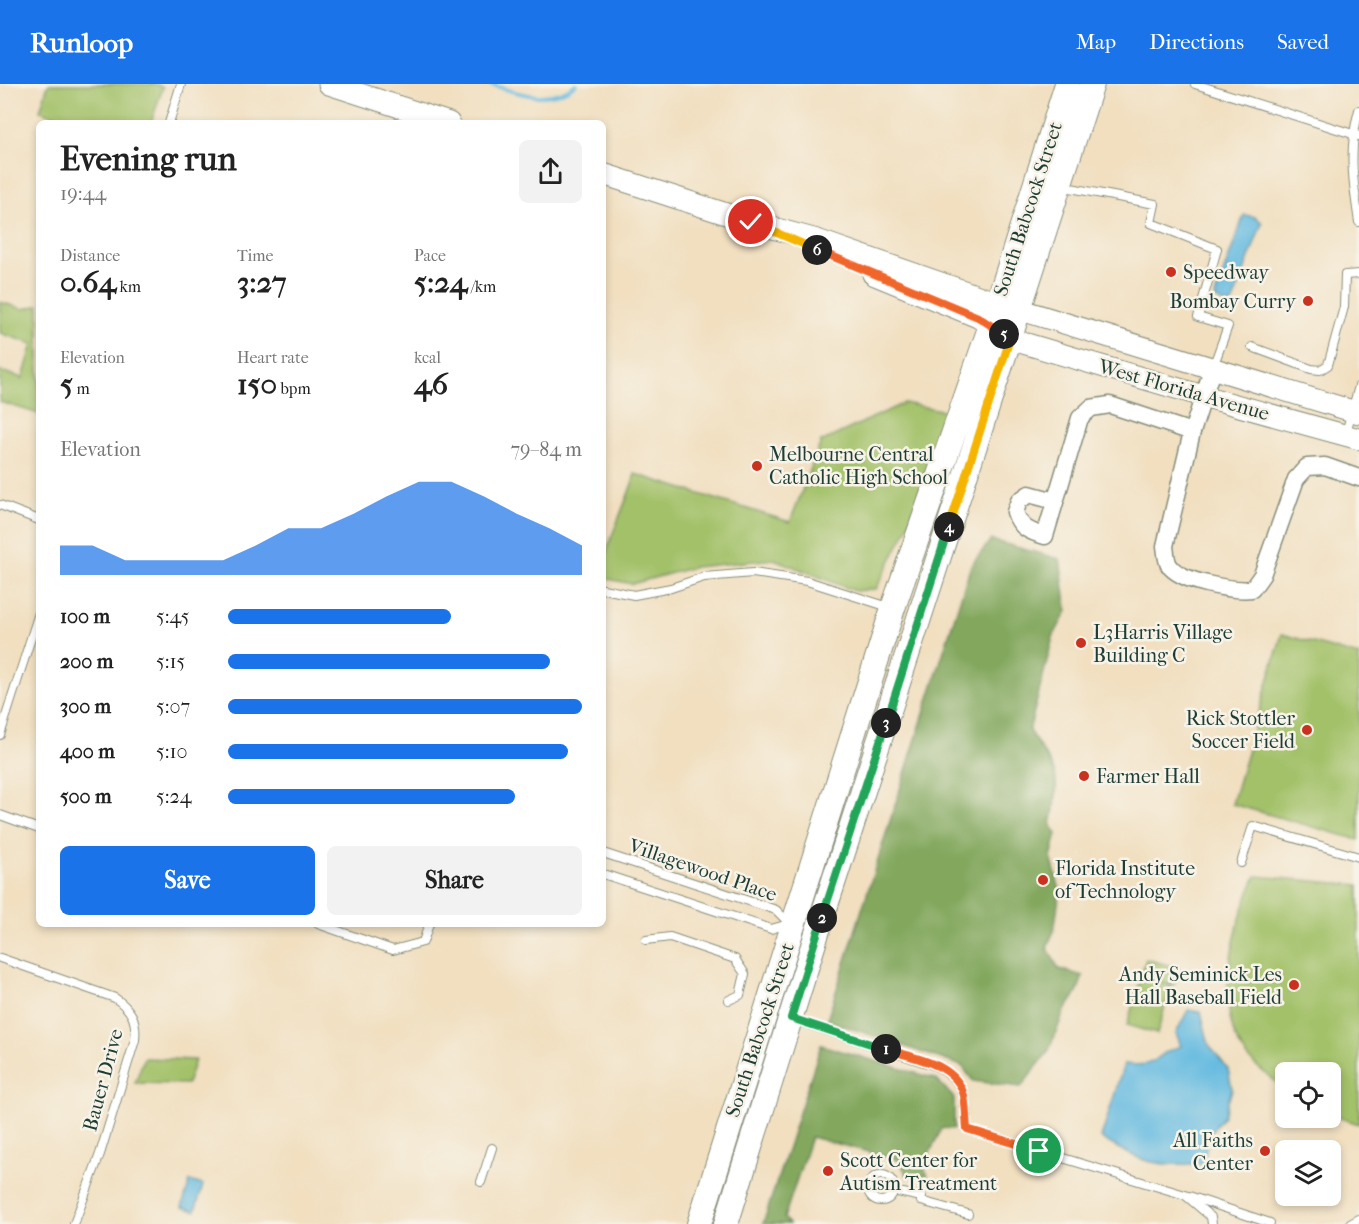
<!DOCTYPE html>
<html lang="en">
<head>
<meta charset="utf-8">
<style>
	body { margin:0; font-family:"IM FELL French Canon",serif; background:#f2f2f2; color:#222; height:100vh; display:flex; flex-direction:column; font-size:22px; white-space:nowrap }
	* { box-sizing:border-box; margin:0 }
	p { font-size:20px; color:#767676 }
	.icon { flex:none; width:33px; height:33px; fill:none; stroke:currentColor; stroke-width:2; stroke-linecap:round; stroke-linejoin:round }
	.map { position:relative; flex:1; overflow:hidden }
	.side { position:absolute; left:36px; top:36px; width:570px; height:807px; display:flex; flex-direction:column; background:#fff; border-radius:9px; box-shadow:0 3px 9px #0003 }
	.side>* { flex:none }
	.buttons { position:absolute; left:1275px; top:978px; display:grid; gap:12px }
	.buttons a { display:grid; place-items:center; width:66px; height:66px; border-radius:9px; background:#fff; box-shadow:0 3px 9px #0003; font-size:30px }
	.pin { position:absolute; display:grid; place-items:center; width:51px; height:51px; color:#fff; margin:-26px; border:3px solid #fff; border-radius:50%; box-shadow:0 2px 6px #0007 }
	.km { position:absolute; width:30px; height:30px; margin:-15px; border-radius:50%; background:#222; color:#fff; font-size:16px; line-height:30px; text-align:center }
	.round { display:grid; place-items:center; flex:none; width:63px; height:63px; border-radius:9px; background:#f2f2f2 }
	.summary { display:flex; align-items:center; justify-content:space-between; height:102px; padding:0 24px }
	h1 { font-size:33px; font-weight:800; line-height:45px }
	.metrics { display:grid; grid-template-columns:repeat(3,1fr); gap:9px; height:102px; padding:6px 24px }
	.metrics div { display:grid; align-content:center }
	.metrics b { font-size:30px; font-weight:800 }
	.metrics small { font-size:16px; font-weight:400 }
	.metrics p { font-size:16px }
	.chart { height:168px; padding:12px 24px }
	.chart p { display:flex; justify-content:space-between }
	.chart svg { width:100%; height:108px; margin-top:6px; fill:#1a73e8; opacity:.7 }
	.cta { display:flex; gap:12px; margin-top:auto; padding:12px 24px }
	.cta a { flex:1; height:69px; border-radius:9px; background:#1a73e8; color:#fff; font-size:24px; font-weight:800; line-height:69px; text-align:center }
	.cta a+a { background:#f2f2f2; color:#222 }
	ul { padding:0 24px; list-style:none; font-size:20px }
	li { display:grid; grid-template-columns:96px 72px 1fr; align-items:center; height:45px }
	li i { height:15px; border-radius:8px; background:#1a73e8 }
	header { display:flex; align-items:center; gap:36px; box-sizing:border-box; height:84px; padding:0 30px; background:#1a73e8; color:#fff }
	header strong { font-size:28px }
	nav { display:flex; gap:33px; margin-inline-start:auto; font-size:21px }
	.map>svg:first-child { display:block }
	.green { fill:#a3c169; stroke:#617f4e; stroke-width:1.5 }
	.forest { fill:#82a75d; stroke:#507248; stroke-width:1.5 }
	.water { fill:#63bae0; stroke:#417c8a; stroke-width:1.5 }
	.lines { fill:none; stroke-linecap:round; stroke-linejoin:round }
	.stream { stroke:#63bae0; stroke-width:4 }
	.service-casing { stroke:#888e7a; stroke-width:10 }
	.minor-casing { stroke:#888e7a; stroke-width:19 }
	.tertiary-casing { stroke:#888e7a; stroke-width:23 }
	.secondary-casing { stroke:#888e7a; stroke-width:26 }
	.service { stroke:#fff; stroke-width:8 }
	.minor { stroke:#fff; stroke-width:16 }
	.tertiary { stroke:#fff; stroke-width:21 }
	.secondary { stroke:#fff; stroke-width:24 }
	.split-1-casing { stroke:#fff; stroke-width:12 }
	.split-2-casing { stroke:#fff; stroke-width:12 }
	.split-3-casing { stroke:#fff; stroke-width:12 }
	.split-4-casing { stroke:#fff; stroke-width:12 }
	.split-5-casing { stroke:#fff; stroke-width:12 }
	.split-6-casing { stroke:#fff; stroke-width:12 }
	.split-7-casing { stroke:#fff; stroke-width:12 }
	.split-1 { stroke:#f0652b; stroke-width:8 }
	.split-2 { stroke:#22a559; stroke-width:8 }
	.split-3 { stroke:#22a559; stroke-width:8 }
	.split-4 { stroke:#22a559; stroke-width:8 }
	.split-5 { stroke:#f5b400; stroke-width:8 }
	.split-6 { stroke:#f0652b; stroke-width:8 }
	.split-7 { stroke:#f5b400; stroke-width:8 }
	.poi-dot { fill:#c8321e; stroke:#f7f3e8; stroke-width:2 }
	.labels { text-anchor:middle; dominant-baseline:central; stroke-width:5; stroke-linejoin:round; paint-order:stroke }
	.street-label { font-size:20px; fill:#1f3d34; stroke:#f7f3e8 }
	.poi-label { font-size:20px; fill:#1f3d34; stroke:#f7f3e8; text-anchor:start }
</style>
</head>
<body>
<header>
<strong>Runloop</strong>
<nav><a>Map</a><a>Directions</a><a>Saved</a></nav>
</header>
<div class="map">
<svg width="1359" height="1140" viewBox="0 0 1359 1140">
	<rect width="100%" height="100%" fill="#f7f3e8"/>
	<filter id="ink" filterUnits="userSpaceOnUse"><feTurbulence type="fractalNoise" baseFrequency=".0167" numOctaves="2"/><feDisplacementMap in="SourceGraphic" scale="12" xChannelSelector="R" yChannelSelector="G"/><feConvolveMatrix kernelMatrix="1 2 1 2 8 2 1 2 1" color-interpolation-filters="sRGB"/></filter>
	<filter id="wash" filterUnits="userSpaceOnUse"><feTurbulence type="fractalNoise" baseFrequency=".008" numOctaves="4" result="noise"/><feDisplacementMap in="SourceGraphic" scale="24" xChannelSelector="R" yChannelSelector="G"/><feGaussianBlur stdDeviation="1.35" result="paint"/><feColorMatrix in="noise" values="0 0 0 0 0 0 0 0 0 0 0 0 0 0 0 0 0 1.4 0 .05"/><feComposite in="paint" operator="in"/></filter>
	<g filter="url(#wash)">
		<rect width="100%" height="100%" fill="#f1dfc0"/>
		<path class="green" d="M48,0h107l8,3 -12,36h-72l-39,-12z
			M0,218l24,7 15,-4v109l-39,-12v-31l23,7 10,-34 -33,-11z
			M904,319l42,8 -38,116 -32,62 -21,2 -81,-32 -80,8 -62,17 -29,-6c0,-33 23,-71 32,-104l155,48 31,-80z
			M1282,550l77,22v184l-127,-36z
			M1256,792l103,9v239l-28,-9 -1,-43h-44l-1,16c-13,-9 -28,-20 -38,-32 -37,-44 -12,-135 9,-180z
			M1146,875l33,9 -5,17 -33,-10z
			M1141,893l30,9 -14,48 -30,-9z
			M144,974l51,2 -8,24 -52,-1z"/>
		<path class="forest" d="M991,456l69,19 7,52 -14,26 -24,94c30,45 32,40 22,94l6,9 -6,23 9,33 -6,41 -7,16 12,22 24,7 -6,17 -13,19 -16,40 -27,35 -48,-6 -11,-15 -135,-46 144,-455z
			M821,961l115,34 18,19v31l-12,-1 -19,39 5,8 -20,2 -9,-17 -88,-23 -27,81 5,6h-26z"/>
		<path class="water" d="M1244,131l12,2 6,6 -28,76 -2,4 -6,1 -10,-5 -1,-3z
			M1188,926l13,2 8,33 19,24 4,20 -8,27 -16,20 -4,27c-48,4 -61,1 -103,-25l23,-74c39,4 27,-10 57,-18l-5,-13z
			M190,1097l13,4 -8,26 -13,-4z"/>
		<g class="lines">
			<path class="stream" d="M490,0c29,10 59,21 86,0"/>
		</g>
	</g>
	<g filter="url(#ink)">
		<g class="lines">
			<defs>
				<path id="service" d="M1195,0l164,52
					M1359,26c-11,39 -6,73 0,112
					M169,39l12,-39
					M1060,102l95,18 -4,19 66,26 -19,68 30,9 -15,41
					M1252,263l59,22 9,1 8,-5 16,-58 1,-32 14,-1
					M1345,352l14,-50
					M0,421l39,15
					M603,505l31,6 37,-7 33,-11 49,-4 54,8 85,27
					M0,651l39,-122
					M0,731l39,14
					M603,769l173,57 15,15
					M1241,779l12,-37 106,31
					M603,790l168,55 18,-5
					M318,840l75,26 30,-8 6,-18
					M646,856l24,-3 65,22 10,15 -5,21 -11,5
					M0,874l115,40c17,12 22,22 20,42l-35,114 -26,70
					M792,935l144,47c32,17 28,30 31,63l218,66 26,22 1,7
					M868 1104a13 13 0 1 1 26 0a13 13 0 1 1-26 0Z
					M481,1098l11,-34
					M893,1107l29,6
					M1189,1112l81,27
					M921,1117l47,13
					M1350,1140l9,-5"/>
				<path id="minor" d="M1213,283l-21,65 -27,114c1,6 1,14 4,19 11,17 64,26 83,24l10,-14 34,-96 11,-12 18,-1 34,12
					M1055,417l-26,-7 -10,7 -4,11c5,16 15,20 30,24l35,-118 11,-10 19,-3 82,27"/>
				<path id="tertiary" d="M329,0l120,39
					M603,90l148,48 66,18 181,63 361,110
					M873,190l105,43 32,22 193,57 156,43"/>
				<path id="secondary" d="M699,1140l194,-616 98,-283 76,-241
					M726,1140l91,-291 275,-849"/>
			</defs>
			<use href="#service" class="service-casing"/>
			<use href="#minor" class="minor-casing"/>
			<use href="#tertiary" class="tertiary-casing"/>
			<use href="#secondary" class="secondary-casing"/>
			<use href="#service" class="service"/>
			<use href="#minor" class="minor"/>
			<use href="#tertiary" class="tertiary"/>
			<use href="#secondary" class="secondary"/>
		</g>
	</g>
	<g class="lines" filter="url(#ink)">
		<defs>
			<path id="split-1" d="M886,965c27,9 71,14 78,47 2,11 2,22 3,33l72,22"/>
			<path id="split-2" d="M822,834l-31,100 95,31"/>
			<path id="split-3" d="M822,834l64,-195"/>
			<path id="split-4" d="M886,639l63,-196"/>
			<path id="split-5" d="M949,443l61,-188 -6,-5"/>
			<path id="split-6" d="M817,166l161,67 26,17"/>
			<path id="split-7" d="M751,138l66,28"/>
		</defs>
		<use href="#split-1" class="split-1-casing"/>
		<use href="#split-2" class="split-2-casing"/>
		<use href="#split-3" class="split-3-casing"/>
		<use href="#split-4" class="split-4-casing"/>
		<use href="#split-5" class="split-5-casing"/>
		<use href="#split-6" class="split-6-casing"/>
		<use href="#split-7" class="split-7-casing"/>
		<use href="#split-1" class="split-1"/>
		<use href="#split-2" class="split-2"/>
		<use href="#split-3" class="split-3"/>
		<use href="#split-4" class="split-4"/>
		<use href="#split-5" class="split-5"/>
		<use href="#split-6" class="split-6"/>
		<use href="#split-7" class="split-7"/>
	</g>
	<g class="poi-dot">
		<circle cx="1171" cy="188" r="6"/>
		<circle cx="1308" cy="217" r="6"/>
		<circle cx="757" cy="382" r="6"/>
		<circle cx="1081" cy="559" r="6"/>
		<circle cx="1307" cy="646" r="6"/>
		<circle cx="1084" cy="692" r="6"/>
		<circle cx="1043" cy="796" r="6"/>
		<circle cx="1294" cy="901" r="6"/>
		<circle cx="1265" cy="1067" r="6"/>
		<circle cx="828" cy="1087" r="6"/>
	</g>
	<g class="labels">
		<g class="street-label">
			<text transform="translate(1028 125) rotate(-72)">South Babcock Street</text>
			<text transform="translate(1184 306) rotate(16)">West Florida Avenue</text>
			<text transform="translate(703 786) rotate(19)">Villagewood Place</text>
			<text transform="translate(760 946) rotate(-72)">South Babcock Street</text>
			<text transform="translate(103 996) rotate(-75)">Bauer Drive</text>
		</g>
		<g class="poi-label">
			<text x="1183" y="188">Speedway</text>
			<text x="1296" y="217" text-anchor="end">Bombay Curry</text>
			<text x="769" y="370">Melbourne Central<tspan x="769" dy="23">Catholic High School</tspan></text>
			<text x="1093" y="548">L3Harris Village<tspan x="1093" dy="23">Building C</tspan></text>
			<text x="1295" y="634" text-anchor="end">Rick Stottler<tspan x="1295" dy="23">Soccer Field</tspan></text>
			<text x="1096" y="692">Farmer Hall</text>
			<text x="1055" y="784">Florida Institute<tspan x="1055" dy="23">of Technology</tspan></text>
			<text x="1282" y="890" text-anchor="end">Andy Seminick Les<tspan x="1282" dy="23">Hall Baseball Field</tspan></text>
			<text x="1253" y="1056" text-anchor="end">All Faiths<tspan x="1253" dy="23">Center</tspan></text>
			<text x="840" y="1076">Scott Center for<tspan x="840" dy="23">Autism Treatment</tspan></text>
		</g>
	</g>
</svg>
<div class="buttons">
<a><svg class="icon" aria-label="locate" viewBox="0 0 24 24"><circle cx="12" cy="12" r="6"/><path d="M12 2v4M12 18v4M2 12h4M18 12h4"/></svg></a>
<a><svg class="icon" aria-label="layers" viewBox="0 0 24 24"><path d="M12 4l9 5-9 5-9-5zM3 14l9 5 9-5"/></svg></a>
</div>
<div class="pin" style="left:1039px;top:1067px;background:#1e9e55"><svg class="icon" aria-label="arrive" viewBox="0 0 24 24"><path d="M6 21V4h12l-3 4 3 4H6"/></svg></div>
<div class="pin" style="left:751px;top:138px;background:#d93025"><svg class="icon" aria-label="check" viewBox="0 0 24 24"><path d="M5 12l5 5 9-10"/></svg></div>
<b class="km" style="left:886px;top:965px">1</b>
<b class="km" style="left:822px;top:834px">2</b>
<b class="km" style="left:886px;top:639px">3</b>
<b class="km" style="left:949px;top:443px">4</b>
<b class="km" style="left:1004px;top:250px">5</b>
<b class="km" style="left:817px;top:166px">6</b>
<section class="side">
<div class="summary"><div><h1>Evening run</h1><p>19:44</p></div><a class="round"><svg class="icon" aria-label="share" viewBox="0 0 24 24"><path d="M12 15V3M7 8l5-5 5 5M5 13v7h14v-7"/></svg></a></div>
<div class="metrics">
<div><p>Distance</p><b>0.64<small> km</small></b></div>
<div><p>Time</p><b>3:27</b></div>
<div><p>Pace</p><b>5:24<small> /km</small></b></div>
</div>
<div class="metrics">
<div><p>Elevation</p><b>5<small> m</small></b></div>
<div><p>Heart rate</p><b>150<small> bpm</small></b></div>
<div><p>kcal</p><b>46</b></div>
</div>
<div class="chart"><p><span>Elevation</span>79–84 m</p>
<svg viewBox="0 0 160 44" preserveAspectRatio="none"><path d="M0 44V32L10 32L20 38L30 38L40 38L50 38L60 32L70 25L80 25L90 19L100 12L110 6L120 6L130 12L140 19L150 25L160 32V44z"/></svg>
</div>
<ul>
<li><b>100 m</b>5:45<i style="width:63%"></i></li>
<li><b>200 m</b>5:15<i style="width:91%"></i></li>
<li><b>300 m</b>5:07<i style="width:100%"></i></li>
<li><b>400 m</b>5:10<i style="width:96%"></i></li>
<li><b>500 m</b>5:24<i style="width:81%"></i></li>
</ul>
<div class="cta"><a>Save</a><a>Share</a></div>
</section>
</div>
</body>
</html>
